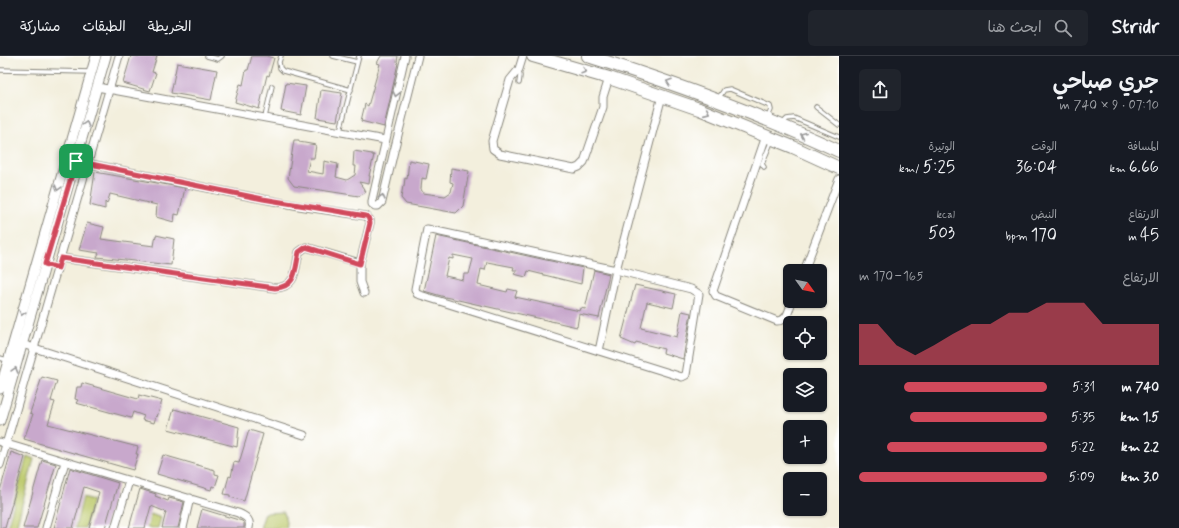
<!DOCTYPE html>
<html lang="ar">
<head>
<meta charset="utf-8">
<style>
	body { margin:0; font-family:Mynerve,"Playpen Sans Arabic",sans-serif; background:#20242c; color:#f1f3f6; direction:rtl; height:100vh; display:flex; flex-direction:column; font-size:15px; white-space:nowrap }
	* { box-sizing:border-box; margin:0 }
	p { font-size:13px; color:#9ea1a6 }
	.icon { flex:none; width:22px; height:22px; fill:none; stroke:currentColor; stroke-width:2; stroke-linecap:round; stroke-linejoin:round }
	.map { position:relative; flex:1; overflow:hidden; direction:ltr }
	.panel { display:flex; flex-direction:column; background:#171b24; width:340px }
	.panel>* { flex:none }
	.needle { width:26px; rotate:123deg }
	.fabs { position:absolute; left:783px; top:208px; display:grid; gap:8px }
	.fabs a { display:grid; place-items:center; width:44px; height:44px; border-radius:6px; background:#171b24; box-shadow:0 1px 3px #0004; font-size:20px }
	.pin { position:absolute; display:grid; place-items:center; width:34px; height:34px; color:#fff; margin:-17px; border-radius:8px; box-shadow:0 2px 6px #0006 }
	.round { display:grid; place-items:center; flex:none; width:42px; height:42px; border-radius:6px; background:#20242c }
	.overview { display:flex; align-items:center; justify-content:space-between; height:68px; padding:0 20px }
	h1 { font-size:22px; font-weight:600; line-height:30px }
	.figures { display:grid; grid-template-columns:repeat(3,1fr); gap:6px; height:68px; padding:4px 20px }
	.figures div { display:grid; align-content:center }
	.figures b { font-size:17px; font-weight:600 }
	.figures small { font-size:11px; font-weight:400 }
	.figures p { font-size:11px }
	.chart { height:112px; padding:8px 20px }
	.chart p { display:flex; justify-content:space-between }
	.chart svg { width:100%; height:72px; margin-top:4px; fill:#d1495b; opacity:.7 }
	ul { padding:0 20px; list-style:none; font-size:13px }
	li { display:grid; grid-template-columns:64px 48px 1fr; align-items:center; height:30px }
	li i { height:10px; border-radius:5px; background:#d1495b }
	header { display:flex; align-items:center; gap:24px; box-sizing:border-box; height:56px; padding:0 20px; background:#171b24; border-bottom:1px solid #363941 }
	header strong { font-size:19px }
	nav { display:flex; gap:22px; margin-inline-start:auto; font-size:14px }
	.search { width:280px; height:36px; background:#20242c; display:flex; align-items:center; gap:10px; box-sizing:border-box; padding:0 14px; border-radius:6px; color:#9ea1a6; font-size:15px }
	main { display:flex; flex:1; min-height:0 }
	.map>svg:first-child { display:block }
	.green { fill:#bcc96a; stroke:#6c7243 }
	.building { fill:#c8a8cc; fill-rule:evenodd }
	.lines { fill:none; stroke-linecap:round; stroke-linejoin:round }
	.service-casing { stroke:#88867c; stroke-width:5.5 }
	.minor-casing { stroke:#88867c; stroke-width:9 }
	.tertiary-casing { stroke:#88867c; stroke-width:11 }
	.primary-casing { stroke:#88867c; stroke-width:14 }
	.service { stroke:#fff; stroke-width:3.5 }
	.minor { stroke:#fff; stroke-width:7 }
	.tertiary { stroke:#fff; stroke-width:9 }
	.primary { stroke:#fff; stroke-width:12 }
	.oneway { stroke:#999 }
	.route-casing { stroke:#fff; stroke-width:8 }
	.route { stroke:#d1495b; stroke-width:5 }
</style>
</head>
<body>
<header>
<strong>Stridr</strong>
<div class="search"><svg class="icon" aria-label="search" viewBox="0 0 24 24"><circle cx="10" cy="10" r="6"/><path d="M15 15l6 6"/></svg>ابحث هنا</div>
<nav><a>الخريطة</a><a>الطبقات</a><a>مشاركة</a></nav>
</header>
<main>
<section class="panel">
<div class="overview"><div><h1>جري صباحي</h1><p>07:10 · 9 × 740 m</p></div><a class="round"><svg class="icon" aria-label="share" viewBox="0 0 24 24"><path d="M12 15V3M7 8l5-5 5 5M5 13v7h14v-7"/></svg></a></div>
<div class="figures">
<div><p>المسافة</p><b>6.66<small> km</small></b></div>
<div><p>الوقت</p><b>36:04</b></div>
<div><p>الوتيرة</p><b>5:25<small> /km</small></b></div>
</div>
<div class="figures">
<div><p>الارتفاع</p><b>45<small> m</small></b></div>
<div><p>النبض</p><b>170<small> bpm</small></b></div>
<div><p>kcal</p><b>503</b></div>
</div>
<div class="chart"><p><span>الارتفاع</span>165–170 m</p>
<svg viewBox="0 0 160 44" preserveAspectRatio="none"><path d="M0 44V19L10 19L20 32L30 38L40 32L50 25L60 19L70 19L80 12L90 12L100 6L110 6L120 6L130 19L140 19L150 19L160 19V44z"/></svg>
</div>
<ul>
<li><b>740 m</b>5:31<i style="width:76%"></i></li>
<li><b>1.5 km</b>5:35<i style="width:73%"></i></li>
<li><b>2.2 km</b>5:22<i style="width:85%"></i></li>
<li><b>3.0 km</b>5:09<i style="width:100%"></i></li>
</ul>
</section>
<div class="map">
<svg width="839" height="472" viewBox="0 0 839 472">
	<rect width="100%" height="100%" fill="#fff"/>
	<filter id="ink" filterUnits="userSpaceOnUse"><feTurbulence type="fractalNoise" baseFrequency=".025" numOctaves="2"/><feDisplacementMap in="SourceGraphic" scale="8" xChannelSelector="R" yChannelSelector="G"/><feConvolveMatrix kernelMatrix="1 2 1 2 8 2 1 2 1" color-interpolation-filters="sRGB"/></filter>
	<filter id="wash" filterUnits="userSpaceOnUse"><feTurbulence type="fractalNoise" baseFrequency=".012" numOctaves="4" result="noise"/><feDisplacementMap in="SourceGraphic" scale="16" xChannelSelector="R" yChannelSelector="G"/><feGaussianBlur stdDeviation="0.9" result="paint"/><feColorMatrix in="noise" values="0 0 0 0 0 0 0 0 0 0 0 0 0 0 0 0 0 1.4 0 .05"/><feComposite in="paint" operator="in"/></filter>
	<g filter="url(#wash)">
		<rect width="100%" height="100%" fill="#f3efdd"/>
		<path class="green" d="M27,400l7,3 -18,69h-9z
			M83,441l10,3 -8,28h-10z
			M284,456l3,16h-27l5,-15z
			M151,458l10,4 -3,10h-11z"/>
		<g id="blocks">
			<path class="building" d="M131,0h26l-5,16 4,1 -6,18 -27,-8z
				M252,0h14l8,2 -5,18 -2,-1 -8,34 -24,-7 5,-18 3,1 3,-15h2z
				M381,0h17l-1,6 1,1 -14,64 -23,-6 4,-17 3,2 12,-42 -3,-1z
				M177,7l40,7 -6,30 -40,-7z
				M286,27l20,3 -5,29 -20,-4z
				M321,34l21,3 -5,28 -20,-3z
				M294,84h5v2l17,3 -2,13h-4l-3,13 16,3 1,-13 14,3 -2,13 11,3 8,-5 1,-9h-3l1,-15 18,3v1h2l-5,21h1l-1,8 -10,-2 7,10 -7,4 -65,-10 -6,-8z
				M409,104l20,4 -3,15 -4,-1 -1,11 2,4 22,3 6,-4 2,-9 -3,-1 1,-14 18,3 -6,35 -7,7 -50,-9 -5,-6 2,-12h1l1,-8 2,1z
				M95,116l90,16 -6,27 -4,-1 -1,8 -18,-5 1,-12 -47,-11 -3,10 -2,-2v7l-15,-4z
				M87,167l17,4 -3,12 53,7 2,-11 18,4 -3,26 -74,-8 2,-4 -20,-3z
				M436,180l147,32 -2,16 -53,-13 -2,6 -12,-3 3,-4h-4l1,-3 -27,-5 -2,8 -4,-1 -3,16 29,7 1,-3 9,2 -2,6 65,14 1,-3 4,1 9,-39 15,4 -10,44 -20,-4 -2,13 -132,-30 -21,-6zM453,199l20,4 -4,15h-5l-1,6 -18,-4 4,-18 4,1z
				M635,229l41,9 -3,14 -26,-6 -6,26 36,9 5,-26 9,2 -8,46 -20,-6 1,-4 -28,-7 -1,3 -14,-6z
				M42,321l15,4 -6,20 4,1 -7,22 90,23 -2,7h2l-5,16 -109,-31 9,-25 -3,-1z
				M82,327l56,16 1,-4 23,6 -5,16 -1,-1 -2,7 -12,-3 2,-4 -11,-4 -2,6 -55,-15 2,-3 -3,-1 2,-12h4z
				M174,353l65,18 -2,20 -69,-18z
				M249,374l14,4 -19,67 -14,-4v-2l-6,-1 5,-18 2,1 3,-15 5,1z
				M11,396l14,5 -20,71h-5v-37z
				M163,399l52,15v4l4,1 -4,12 -3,-1 -1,4 -54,-16z
				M42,404l14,4 -19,64h-14z
				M70,412l48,15 -13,45h-16l10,-36 -15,-5 -11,41h-19z
				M140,433l16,5 -1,2 13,5 1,-3 15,4 -6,26h-16l4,-16 -15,-6 -6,22h-16z
				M202,453l40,12 2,2v5h-47z"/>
		</g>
	</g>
	<g filter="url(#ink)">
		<use href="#blocks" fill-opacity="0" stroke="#88867c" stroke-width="1"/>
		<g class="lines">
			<defs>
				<path id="service" d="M207,0l11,3 4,-3
					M281,0l-2,6 1,6 3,3 68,19
					M333,0l24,6
					M0,14l90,2
					M519,14l1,6 -1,7
					M718,43l6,-9 6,-1 40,17 1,4 -4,9
					M816,51l23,18
					M265,61l7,-31
					M782,68l5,-5 7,-1 45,19
					M340,75l19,-75
					M764,111l-2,-3 10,-24
					M0,302l7,2"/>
				<path id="minor" d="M405,0l-33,145v3l3,2h3l4,-4 12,-51 24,-95
					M523,0l-4,13 -9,11 -18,61 1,8 7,5 74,15 5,-2 5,-5 19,-55v-10l6,-19
					M97,31l288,53
					M766,80l-53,155 3,5 61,25c11,0 12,-12 15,-20
					M76,105l151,31 72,14 67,10 4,4v3l-10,40
					M427,173l189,41 75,19 8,5 -13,81 -4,2 -265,-83 -2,-5z
					M61,202l214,30c22,-1 20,-19 24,-36l7,-5 54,16v19l4,11
					M804,215l35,-92
					M22,288l282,91
					M599,295l17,-81 46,-174
					M0,386l238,71c7,3 13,6 11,15
					M0,409l119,-409
					M46,472l19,-66
					M115,472l14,-47
					M183,472l7,-30"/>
				<path id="tertiary" d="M0,333l96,-333
					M0,365l106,-365"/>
				<path id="primary" d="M533,0l76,22 90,31 94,38 46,21
					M588,0c86,27 169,57 251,95"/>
			</defs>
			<use href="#service" class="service-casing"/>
			<use href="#minor" class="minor-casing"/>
			<use href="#tertiary" class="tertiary-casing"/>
			<use href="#primary" class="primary-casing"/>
			<use href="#service" class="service"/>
			<use href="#minor" class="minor"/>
			<use href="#tertiary" class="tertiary"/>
			<use href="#primary" class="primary"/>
		</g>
		<defs><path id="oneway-chevron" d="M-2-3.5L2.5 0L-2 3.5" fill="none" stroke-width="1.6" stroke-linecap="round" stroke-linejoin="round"/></defs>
		<g class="oneway">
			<use href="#oneway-chevron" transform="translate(584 15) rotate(17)"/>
			<use href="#oneway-chevron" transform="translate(669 26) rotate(-161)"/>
			<use href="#oneway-chevron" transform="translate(396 38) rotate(103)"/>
			<use href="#oneway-chevron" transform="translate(707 56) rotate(24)"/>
			<use href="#oneway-chevron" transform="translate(86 68) rotate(-74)"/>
			<use href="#oneway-chevron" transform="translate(803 79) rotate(-157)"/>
			<use href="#oneway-chevron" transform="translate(58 132) rotate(106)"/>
			<use href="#oneway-chevron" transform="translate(382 141) rotate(-75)"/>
			<use href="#oneway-chevron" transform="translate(22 257) rotate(106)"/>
			<use href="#oneway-chevron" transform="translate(15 314) rotate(-74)"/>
		</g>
	</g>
	<g class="lines" filter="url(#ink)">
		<defs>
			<path id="route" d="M76,105l187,38 103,17 2,1 2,6 -10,41 -54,-17 -7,5c-4,17 -2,35 -24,36l-214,-30 -3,10 -13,-4z"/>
		</defs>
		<use href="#route" class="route-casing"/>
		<use href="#route" class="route"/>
	</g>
</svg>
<div class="fabs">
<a><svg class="needle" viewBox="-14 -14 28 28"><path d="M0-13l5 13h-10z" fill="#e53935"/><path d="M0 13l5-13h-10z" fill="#9ea1a6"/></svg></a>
<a><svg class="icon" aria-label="locate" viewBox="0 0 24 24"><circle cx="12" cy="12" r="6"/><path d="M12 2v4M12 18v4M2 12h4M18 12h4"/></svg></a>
<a><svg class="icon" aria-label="layers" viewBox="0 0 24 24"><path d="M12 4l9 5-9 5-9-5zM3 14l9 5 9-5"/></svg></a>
<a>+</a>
<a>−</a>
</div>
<div class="pin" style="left:76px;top:105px;background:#1e9e55"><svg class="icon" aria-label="arrive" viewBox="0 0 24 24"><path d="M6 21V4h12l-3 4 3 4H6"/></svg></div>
</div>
</main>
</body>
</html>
